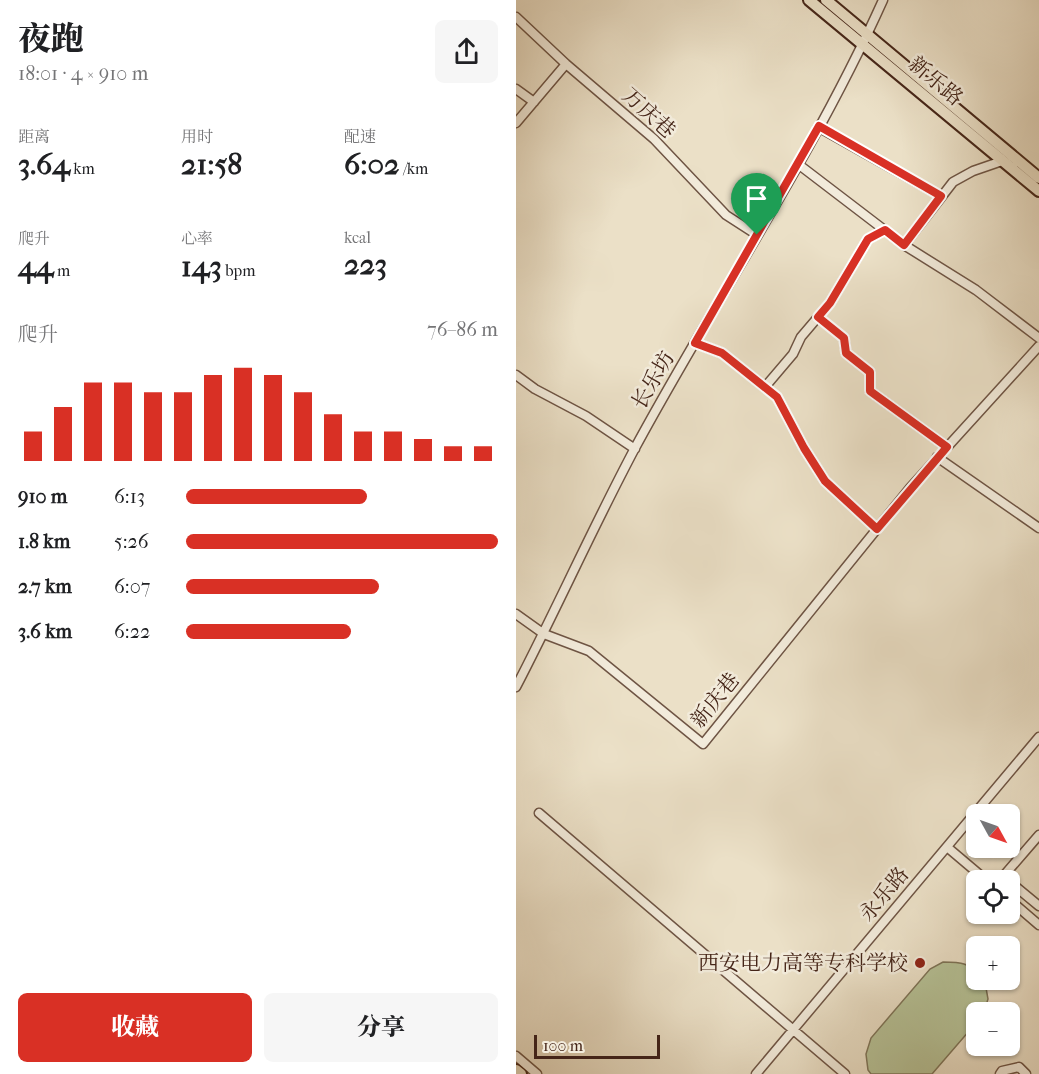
<!DOCTYPE html>
<html lang="zh">
<head>
<meta charset="utf-8">
<style>
	body { margin:0; font-family:"IM FELL French Canon","Noto Serif SC",serif; background:#f6f6f6; color:#202124; height:100vh; display:flex; flex-direction:column; font-size:22px; white-space:nowrap }
	* { box-sizing:border-box; margin:0 }
	p { font-size:20px; color:#757577 }
	.icon { flex:none; width:33px; height:33px; fill:none; stroke:currentColor; stroke-width:2; stroke-linecap:round; stroke-linejoin:round }
	.map { position:relative; flex:1; overflow:hidden }
	.sheet { display:flex; flex-direction:column; background:#fff; width:516px }
	.sheet>* { flex:none }
	.needle { width:39px; rotate:130deg }
	.controls { position:absolute; left:450px; top:804px; display:grid; gap:12px }
	.controls a { display:grid; place-items:center; width:54px; height:54px; border-radius:9px; background:#fff; box-shadow:0 2px 4px #0004; font-size:30px }
	.scale { position:absolute; left:18px; bottom:15px; width:126px; box-sizing:border-box; padding-left:6px; border:3px solid #452518; border-top:0; font-size:16px; line-height:21px; white-space:nowrap; color:#452518; -webkit-text-stroke:4px #f2ebdb; paint-order:stroke }
	.pin { position:absolute; display:grid; place-items:center; width:51px; height:51px; color:#fff; margin:-62px -26px; border-radius:50% 50% 50% 0; rotate:-45deg; box-shadow:0 0 6px #0007 }
	.pin .icon { rotate:45deg }
	.round { display:grid; place-items:center; flex:none; width:63px; height:63px; border-radius:9px; background:#f6f6f6 }
	.head { display:flex; align-items:center; justify-content:space-between; height:102px; padding:0 18px }
	h1 { font-size:33px; font-weight:800; line-height:45px }
	.stats { display:grid; grid-template-columns:repeat(3,1fr); gap:9px; height:102px; padding:6px 18px }
	.stats div { display:grid; align-content:center }
	.stats b { font-size:30px; font-weight:800 }
	.stats small { font-size:16px; font-weight:400 }
	.stats p { font-size:16px }
	.chart { height:168px; padding:12px 18px }
	.chart p { display:flex; justify-content:space-between }
	.chart svg { width:100%; height:108px; margin-top:6px; stroke:#d93025; stroke-width:6 }
	.action { display:flex; gap:12px; margin-top:auto; padding:12px 18px }
	.action a { flex:1; height:69px; border-radius:9px; background:#d93025; color:#fff; font-size:24px; font-weight:800; line-height:69px; text-align:center }
	.action a+a { background:#f6f6f6; color:#202124 }
	ul { padding:0 18px; list-style:none; font-size:20px }
	li { display:grid; grid-template-columns:96px 72px 1fr; align-items:center; height:45px }
	li i { height:15px; border-radius:8px; background:#d93025 }
	main { display:flex; flex:1; min-height:0 }
	.map>svg:first-child { display:block }
	.green { fill:#b6c297; stroke:#7e7458; stroke-width:1.5 }
	.lines { fill:none; stroke-linecap:round; stroke-linejoin:round }
	.minor-casing { stroke:#6e5444; stroke-width:11 }
	.major-casing { stroke:#452518; stroke-width:14 }
	.minor { stroke:#f2ebdb; stroke-width:8 }
	.major { stroke:#ebe0c7; stroke-width:10 }
	.route-casing { stroke:#fff; stroke-width:12 }
	.route { stroke:#d93025; stroke-width:8 }
	.poi-dot { fill:#8f2418; stroke:#f2ebdb; stroke-width:2 }
	.labels { text-anchor:middle; dominant-baseline:central; stroke-width:5; stroke-linejoin:round; paint-order:stroke }
	.street-label { font-size:21px; fill:#452518; stroke:#f2ebdb }
	.poi-label { font-size:21px; fill:#452518; stroke:#f2ebdb; text-anchor:end }
</style>
</head>
<body>
<main>
<section class="sheet">
<div class="head"><div><h1>夜跑</h1><p>18:01 · 4 × 910 m</p></div><a class="round"><svg class="icon" aria-label="share" viewBox="0 0 24 24"><path d="M12 15V3M7 8l5-5 5 5M5 13v7h14v-7"/></svg></a></div>
<div class="stats">
<div><p>距离</p><b>3.64<small> km</small></b></div>
<div><p>用时</p><b>21:58</b></div>
<div><p>配速</p><b>6:02<small> /km</small></b></div>
</div>
<div class="stats">
<div><p>爬升</p><b>44<small> m</small></b></div>
<div><p>心率</p><b>143<small> bpm</small></b></div>
<div><p>kcal</p><b>223</b></div>
</div>
<div class="chart"><p><span>爬升</span>76–86 m</p>
<svg viewBox="0 0 160 44" preserveAspectRatio="none"><path d="M5 44V32M15 44V22M25 44V12M35 44V12M45 44V16M55 44V16M65 44V9M75 44V6M85 44V9M95 44V16M105 44V25M115 44V32M125 44V32M135 44V35M145 44V38M155 44V38"/></svg>
</div>
<ul>
<li><b>910 m</b>6:13<i style="width:58%"></i></li>
<li><b>1.8 km</b>5:26<i style="width:100%"></i></li>
<li><b>2.7 km</b>6:07<i style="width:62%"></i></li>
<li><b>3.6 km</b>6:22<i style="width:53%"></i></li>
</ul>
<div class="action"><a>收藏</a><a>分享</a></div>
</section>
<div class="map">
<svg width="523" height="1074" viewBox="0 0 523 1074">
	<rect width="100%" height="100%" fill="#ebe0c7"/>
	<filter id="stains"><feTurbulence type="fractalNoise" baseFrequency=".00333" numOctaves="4"/><feColorMatrix values="0 0 0 0 .2 0 0 0 0 .09 0 0 0 0 .02 0 0 0 .5 -.17"/></filter>
	<radialGradient id="worn" r=".72"><stop offset=".6" stop-color="#630" stop-opacity="0"/><stop offset="1" stop-color="#630" stop-opacity=".3"/></radialGradient>
	<path class="green" d="M427,962c14,0 33,0 33,18h7l2,2 3,17 -4,13h-8v11l-44,51h-61l-3,-4 -2,-16 5,-16 59,-69z"/>
	<g class="lines">
		<defs>
			<path id="minor" d="M0,17l50,47 88,75 72,76 31,20
				M0,89l18,13
				M0,123l50,-59
				M302,127l123,69
				M282,164l106,81 72,45 63,48
				M388,245l49,-63 20,-11 29,-10
				M302,317l26,21 2,15 24,19v19l77,56
				M179,343l27,10 55,44 27,51 21,33 52,48
				M0,375l19,14 51,27 49,33
				M249,387l28,-33 8,-17 29,-34 38,-64 17,-9
				M421,457l102,71
				M0,614l28,20 45,17 114,93 207,-256 129,-142
				M0,687c41,-79 77,-160 119,-239 81,-150 178,-292 248,-448
				M23,813l306,261
				M431,847l39,33
				M484,880l39,-45
				M494,882l29,24
				M494,900l29,25
				M0,1056l21,18
				M240,1074l283,-337
				M484,1074l2,-3 17,-4 7,7"/>
			<path id="major" d="M293,0l230,191
				M310,0l213,178
				M0,1070l5,4"/>
		</defs>
		<use href="#minor" class="minor-casing"/>
		<use href="#major" class="major-casing"/>
		<use href="#minor" class="minor"/>
		<use href="#major" class="major"/>
	</g>
	<g class="lines">
		<defs>
			<path id="route" d="M303,126l122,70 -37,49 -19,-15 -17,9 -38,64 -12,14 26,21 2,15 24,19v19l77,56 -70,82 -52,-48 -21,-33 -27,-51 -55,-44 -27,-10z"/>
		</defs>
		<use href="#route" class="route-casing"/>
		<use href="#route" class="route"/>
	</g>
	<circle class="poi-dot" cx="404" cy="963" r="6"/>
	<g class="labels">
		<g class="street-label">
			<text transform="translate(420 81) rotate(40)">新乐路</text>
			<text transform="translate(133 113) rotate(42)">万庆巷</text>
			<text transform="translate(137 380) rotate(-60)">长乐坊</text>
			<text transform="translate(199 700) rotate(-51)">新庆巷</text>
			<text transform="translate(368 894) rotate(-50)">永乐路</text>
		</g>
		<g class="poi-label">
			<text x="392" y="963">西安电力高等专科学校</text>
		</g>
	</g>
	<rect width="100%" height="100%" filter="url(#stains)"/>
	<rect width="100%" height="100%" fill="url(#worn)"/>
</svg>
<div class="controls">
<a><svg class="needle" viewBox="-14 -14 28 28"><path d="M0-13l5 13h-10z" fill="#e53935"/><path d="M0 13l5-13h-10z" fill="#757577"/></svg></a>
<a><svg class="icon" aria-label="locate" viewBox="0 0 24 24"><circle cx="12" cy="12" r="6"/><path d="M12 2v4M12 18v4M2 12h4M18 12h4"/></svg></a>
<a>+</a>
<a>−</a>
</div>
<div class="scale">100 m</div>
<div class="pin" style="left:241px;top:235px;background:#1e9e55"><svg class="icon" aria-label="arrive" viewBox="0 0 24 24"><path d="M6 21V4h12l-3 4 3 4H6"/></svg></div>
</div>
</main>
</body>
</html>
